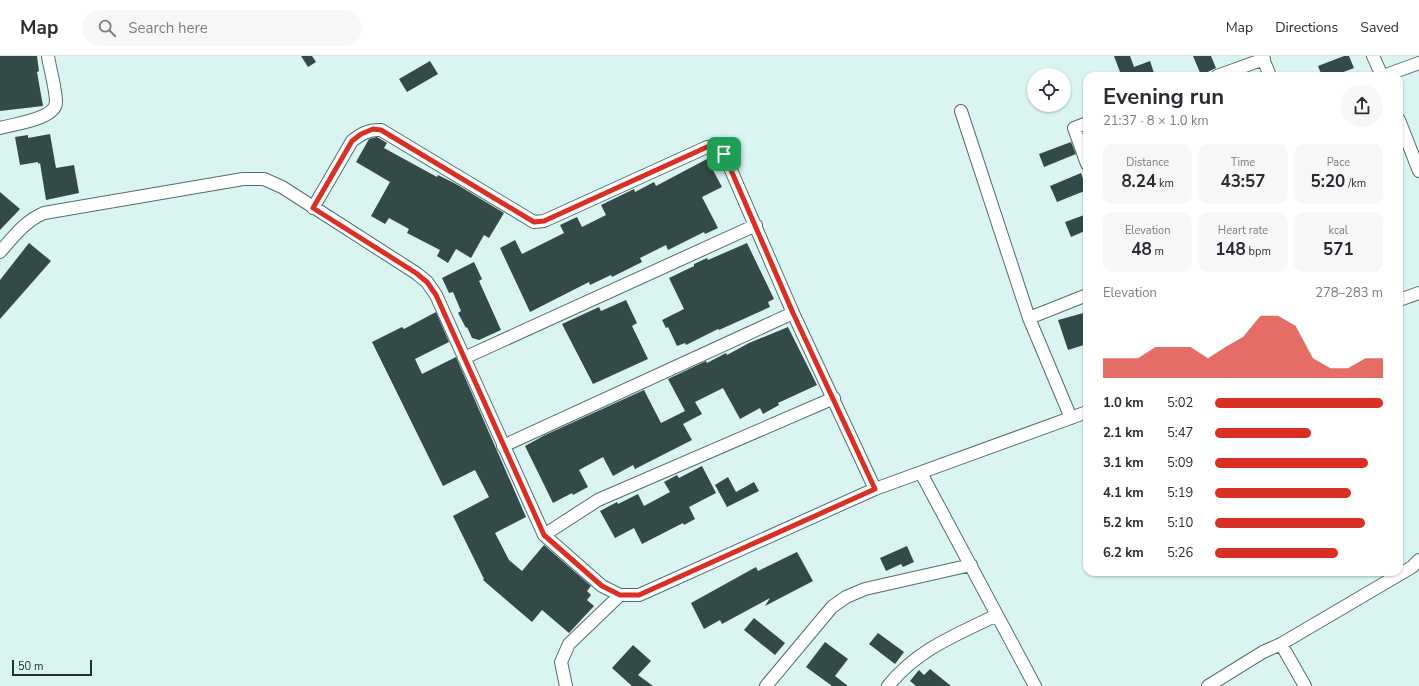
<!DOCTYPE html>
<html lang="en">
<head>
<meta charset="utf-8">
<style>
	body { margin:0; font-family:"Nunito Sans",sans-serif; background:#f7f7f7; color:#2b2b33; height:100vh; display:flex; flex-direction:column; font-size:15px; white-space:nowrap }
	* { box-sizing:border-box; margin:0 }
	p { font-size:13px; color:#7c7c81 }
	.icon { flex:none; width:22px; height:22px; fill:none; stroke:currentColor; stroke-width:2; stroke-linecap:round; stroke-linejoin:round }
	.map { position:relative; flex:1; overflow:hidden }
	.side { position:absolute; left:1083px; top:16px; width:320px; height:504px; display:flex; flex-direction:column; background:#fff; border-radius:12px; box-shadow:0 1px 3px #0004 }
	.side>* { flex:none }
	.buttons { position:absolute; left:1027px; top:12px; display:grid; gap:8px }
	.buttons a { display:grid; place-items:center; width:44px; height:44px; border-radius:50%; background:#fff; box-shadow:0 1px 3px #0004; font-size:20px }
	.scale { position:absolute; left:12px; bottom:10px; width:80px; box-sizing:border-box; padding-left:4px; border:2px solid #26302f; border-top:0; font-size:11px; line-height:14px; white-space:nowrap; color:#26302f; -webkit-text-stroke:3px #d9f4f1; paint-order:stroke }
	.pin { position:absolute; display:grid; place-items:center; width:34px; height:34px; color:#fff; margin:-17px; border-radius:8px; box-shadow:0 2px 6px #0006 }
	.round { display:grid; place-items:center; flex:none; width:42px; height:42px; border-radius:21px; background:#f7f7f7 }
	.head { display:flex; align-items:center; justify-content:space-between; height:68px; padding:0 20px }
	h1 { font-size:22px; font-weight:700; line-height:30px }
	.stats { display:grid; grid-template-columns:repeat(3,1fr); gap:6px; height:68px; padding:4px 20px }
	.stats div { display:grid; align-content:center; border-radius:10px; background:#f7f7f7; text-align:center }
	.stats b { font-size:17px; font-weight:700 }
	.stats small { font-size:11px; font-weight:400 }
	.stats p { font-size:11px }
	.chart { height:112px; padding:8px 20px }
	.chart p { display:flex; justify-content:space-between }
	.chart svg { width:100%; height:72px; margin-top:4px; fill:#d93025; opacity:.7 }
	ul { padding:0 20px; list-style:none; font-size:13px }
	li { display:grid; grid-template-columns:64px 48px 1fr; align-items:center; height:30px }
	li i { height:10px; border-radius:5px; background:#d93025 }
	header { display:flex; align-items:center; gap:24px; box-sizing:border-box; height:56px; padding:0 20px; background:#fff; border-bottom:1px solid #e1e1e2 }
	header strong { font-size:19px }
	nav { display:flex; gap:22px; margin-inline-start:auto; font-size:14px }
	.search { width:280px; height:36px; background:#f7f7f7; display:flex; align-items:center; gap:10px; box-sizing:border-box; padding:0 14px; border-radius:22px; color:#7c7c81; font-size:15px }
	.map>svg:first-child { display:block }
	.building { fill:#344a48 }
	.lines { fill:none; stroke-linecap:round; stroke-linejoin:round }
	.minor-casing { stroke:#556d6a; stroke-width:14 }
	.minor { stroke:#fff; stroke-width:12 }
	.route-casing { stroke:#fff; stroke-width:8 }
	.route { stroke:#d93025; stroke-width:5 }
</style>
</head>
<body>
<header>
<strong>Map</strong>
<div class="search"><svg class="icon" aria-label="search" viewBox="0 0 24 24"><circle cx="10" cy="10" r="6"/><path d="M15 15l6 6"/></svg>Search here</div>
<nav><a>Map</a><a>Directions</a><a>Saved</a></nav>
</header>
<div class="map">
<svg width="1419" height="630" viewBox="0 0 1419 630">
	<rect width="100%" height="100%" fill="#d9f4f1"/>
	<path class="building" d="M0,0h37l2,15 -2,1 6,34 -43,5z
		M301,0h11l4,6 -8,5z
		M1114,0h16l4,11 16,-6 5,15h-42l7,-4z
		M1193,0h18l5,12 -15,7z
		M1344,0h5l5,12 -21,8h-11l-4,-10z
		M430,5l8,13 -31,18 -8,-13z
		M50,78l6,34 18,-3 5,28 -33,7 -6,-37 -2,1v-2l-18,3 -5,-28 13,-2v3z
		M377,81l10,6 -3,5 53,29 1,-2 18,9 48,29 -15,25 -5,-3 -13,23 -15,-9 -8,14 -11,-7 3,-6 -33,-17 2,-4 -20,-11 -4,6 -14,-8 19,-34 -34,-20 13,-23z
		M1071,86l5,12 -32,13 -5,-13z
		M707,103l15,28 -20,10 16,31 -13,6 -1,-2 -36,18 -2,-5 -26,13 2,4 -30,15 -1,-2 -21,10 -1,-3 -59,30 -30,-64 15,-8 7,14 42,-21 -4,-8 17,-8 5,10 24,-12 -5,-10 33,-16 1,3 19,-10 2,4z
		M1081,117l6,17 -30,12 -7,-16z
		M0,136l20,17 -20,21z
		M1087,158v16l-16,7 -6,-15z
		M29,187l22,18 -51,58v-39z
		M747,187l27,56 -6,3 2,5 -51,23 -1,-1 -32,16 -1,-2 -8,3 -9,-19 -2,1 -4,-8 22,-11 -15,-31 25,-12v-2l13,-6 1,2z
		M474,206l8,17 -3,2 22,49 -22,10 -7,-2 -5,-11 -1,1 -8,-15 3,-2 -8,-19 -4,1 -7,-15z
		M626,244l11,23 -5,3 16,33 -55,25 -31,-60 37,-17 2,4z
		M436,256l13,30 -34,17 7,15 34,-17 70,160 -31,16 14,27 13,11 22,-26 47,41 -4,5 4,4 -4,5 7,6 -25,27 -27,-23 -10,12 -49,-42 1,-1 -31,-63 36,-19 -14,-27 -32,16 -71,-144 30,-15 2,2z
		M1087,256v32l-19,6 -10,-30z
		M788,271l29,58 -39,18 1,2 -16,9 -3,-6 -20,11 -17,-31 -28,14 7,12 -19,10 9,16 -57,29 -2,-4 -20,11 -10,-19 -24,13 9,17 -15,8 -1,-2 -19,10 -28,-57 20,-11 99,-45 17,33 24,-12 -17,-32 38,-18 1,2 19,-10 1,2 22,-12z
		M702,410l14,27 -27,14 6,12 -11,6 -1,-2 -41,21 -8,-16 -19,10 -15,-27 17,-9 1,2 20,-10 6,12 26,-14 -6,-10 13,-7 2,3z
		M728,421l8,15 18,-10 5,9 -32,16 -12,-22z
		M907,490l7,16 -11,5 -2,-3 -15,7 -6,-13z
		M797,496l16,29 -48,25 5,-8 -48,26 -2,-4 -16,9 -13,-26 65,-36 2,4z
		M754,562l31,25 -10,12 -31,-25z
		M878,577l26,19 -9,12 -26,-20z
		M825,586l23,17 -13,17 13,10h-16l-26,-19z
		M633,589l18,16 -13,14 15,11h-21l-20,-18z
		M930,613l21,17h-35l-6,-5 9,-11 5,5z"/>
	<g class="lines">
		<defs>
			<path id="minor" d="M1262,0l8,20
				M1373,0l9,20
				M1217,20l47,-17
				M1383,20l36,-13
				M961,55l68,207
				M1399,64l20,51
				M1087,67l-13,5 13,36
				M0,72c14,-4 56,-9 56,-26 0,-12 -6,-33 -8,-46
				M0,196c14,-16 25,-31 44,-39l199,-34h21l18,8 134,86 11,9 9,13 108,240 58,51 18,9h19l18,-8 218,-98 -82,-176 -69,-159 -8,-6 -9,-1 -163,74 -10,1 -153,-92c-12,-1 -20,4 -29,11l-39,67
				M1399,244l20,-7
				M464,302l292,-133
				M1071,362l-42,-100 58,-23
				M503,390l290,-133
				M921,417l114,213
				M875,433l212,-77
				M544,479l54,-35 236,-102
				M1281,588l24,42
				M566,630l-5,-24 8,-18 51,-49
				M766,630l66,-79 14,-10 19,-8 106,-24
				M888,630c30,-37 68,-51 109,-71
				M1208,630l55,-34 18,-8 131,-77 7,-7"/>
		</defs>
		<use href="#minor" class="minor-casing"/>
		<use href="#minor" class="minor"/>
	</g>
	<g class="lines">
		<defs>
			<path id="route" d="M373,73l8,1 153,92 10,-1 163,-74 9,1 8,6 69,159 82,176 -236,106h-19l-18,-9 -58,-51 -108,-240 -9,-13 -11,-9 -103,-65 39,-67 9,-7z"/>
		</defs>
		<use href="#route" class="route-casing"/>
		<use href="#route" class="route"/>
	</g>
</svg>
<div class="buttons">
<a><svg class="icon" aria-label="locate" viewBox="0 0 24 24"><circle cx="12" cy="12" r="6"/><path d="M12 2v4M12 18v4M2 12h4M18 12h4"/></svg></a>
</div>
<div class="scale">50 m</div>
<div class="pin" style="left:724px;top:98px;background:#1e9e55"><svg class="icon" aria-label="arrive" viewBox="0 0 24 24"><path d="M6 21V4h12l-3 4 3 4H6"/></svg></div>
<section class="side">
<div class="head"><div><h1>Evening run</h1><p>21:37 · 8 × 1.0 km</p></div><a class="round"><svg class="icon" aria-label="share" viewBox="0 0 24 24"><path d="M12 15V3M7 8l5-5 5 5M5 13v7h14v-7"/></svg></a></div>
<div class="stats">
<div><p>Distance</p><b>8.24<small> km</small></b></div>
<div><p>Time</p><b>43:57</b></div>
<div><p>Pace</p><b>5:20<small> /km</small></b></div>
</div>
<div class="stats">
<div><p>Elevation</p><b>48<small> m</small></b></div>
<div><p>Heart rate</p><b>148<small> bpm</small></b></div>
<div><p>kcal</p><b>571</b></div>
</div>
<div class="chart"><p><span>Elevation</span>278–283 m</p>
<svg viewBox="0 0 160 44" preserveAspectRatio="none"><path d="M0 44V32L10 32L20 32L30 25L40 25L50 25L60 32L70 25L80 19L90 6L100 6L110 12L120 32L130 38L140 38L150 32L160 32V44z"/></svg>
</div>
<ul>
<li><b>1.0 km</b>5:02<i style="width:100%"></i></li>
<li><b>2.1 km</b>5:47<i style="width:57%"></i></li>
<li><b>3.1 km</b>5:09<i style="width:91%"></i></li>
<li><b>4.1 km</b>5:19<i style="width:81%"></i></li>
<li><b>5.2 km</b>5:10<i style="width:89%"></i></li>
<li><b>6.2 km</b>5:26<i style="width:73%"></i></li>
</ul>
</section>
</div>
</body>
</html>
